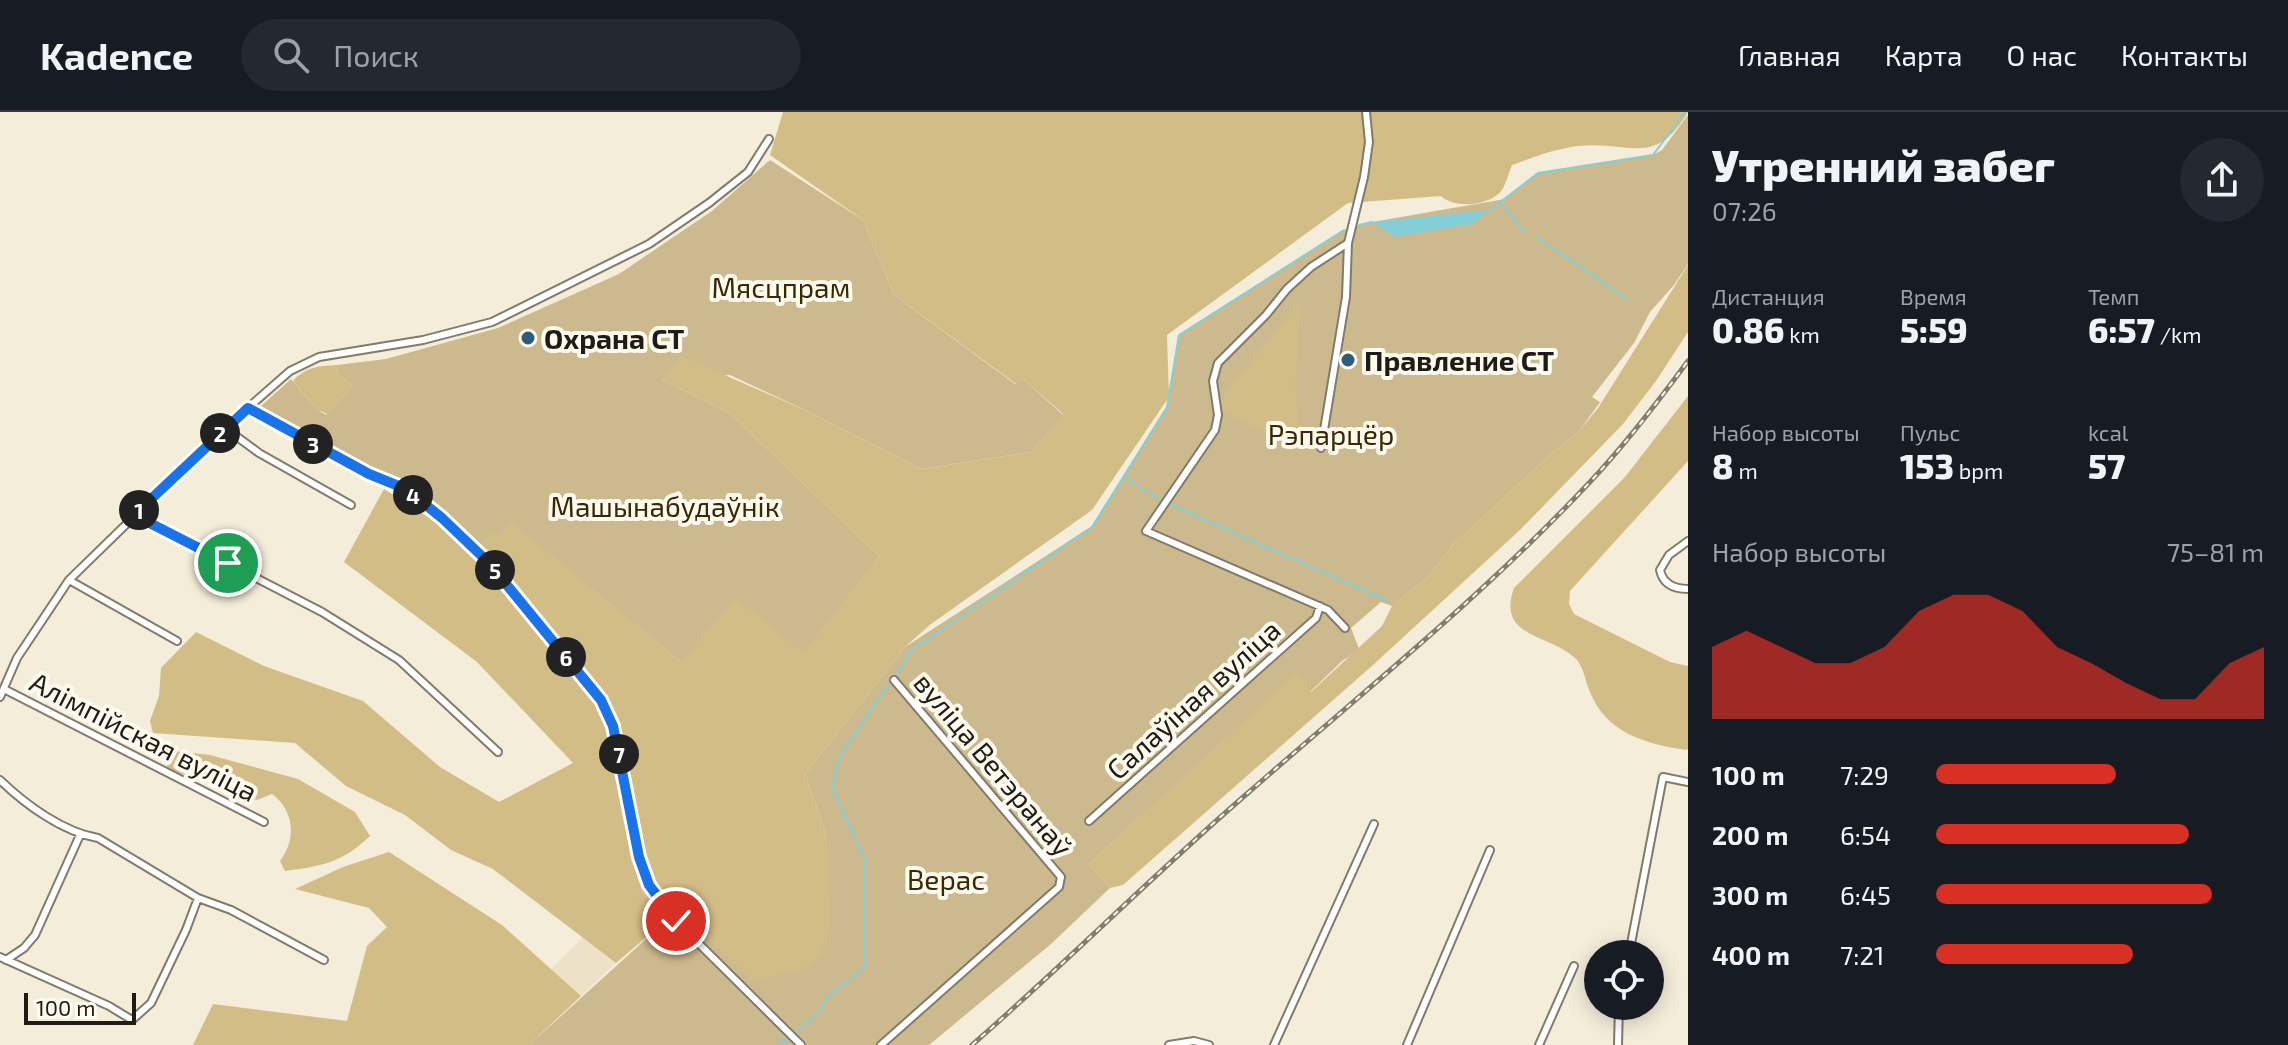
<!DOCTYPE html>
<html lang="ru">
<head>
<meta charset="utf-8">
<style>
	body { margin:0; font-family:"Exo 2",sans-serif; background:#242831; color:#f1f3f6; height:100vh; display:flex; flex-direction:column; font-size:30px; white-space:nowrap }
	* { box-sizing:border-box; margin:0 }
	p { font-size:26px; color:#9ea1a6 }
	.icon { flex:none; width:44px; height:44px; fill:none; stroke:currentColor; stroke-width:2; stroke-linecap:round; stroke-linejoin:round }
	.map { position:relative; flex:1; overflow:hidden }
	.drawer { display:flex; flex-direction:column; background:#171b24; width:600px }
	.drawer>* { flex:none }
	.tools { position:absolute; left:1584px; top:828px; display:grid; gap:16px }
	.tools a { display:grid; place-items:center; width:80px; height:80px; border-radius:50%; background:#171b24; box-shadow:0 4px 20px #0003; font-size:40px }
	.scale { position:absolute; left:24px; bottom:20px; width:112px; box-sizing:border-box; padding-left:8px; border:4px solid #1e1c15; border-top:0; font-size:22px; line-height:28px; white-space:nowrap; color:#1e1c15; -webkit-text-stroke:6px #fffaef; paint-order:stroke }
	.pin { position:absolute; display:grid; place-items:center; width:68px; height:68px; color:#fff; margin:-34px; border:4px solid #fff; border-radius:50%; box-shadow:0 2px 8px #0007 }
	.km { position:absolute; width:40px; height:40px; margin:-20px; border-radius:50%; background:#222; color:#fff; font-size:22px; line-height:40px; text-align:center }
	.round { display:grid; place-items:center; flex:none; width:84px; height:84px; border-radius:42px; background:#242831 }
	.overview { display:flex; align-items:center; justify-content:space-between; height:136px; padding:0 24px }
	h1 { font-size:44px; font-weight:800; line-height:60px }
	.stats { display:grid; grid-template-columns:repeat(3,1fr); gap:12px; height:136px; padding:8px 24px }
	.stats div { display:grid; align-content:center }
	.stats b { font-size:34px; font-weight:800 }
	.stats small { font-size:22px; font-weight:400 }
	.stats p { font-size:22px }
	.chart { height:224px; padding:16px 24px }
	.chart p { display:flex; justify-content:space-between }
	.chart svg { width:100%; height:144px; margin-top:8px; fill:#d93025; opacity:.7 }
	ul { padding:0 24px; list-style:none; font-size:26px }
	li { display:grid; grid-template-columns:128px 96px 1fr; align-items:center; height:60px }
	li i { height:20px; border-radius:10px; background:#d93025 }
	header { display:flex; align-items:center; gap:48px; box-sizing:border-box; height:112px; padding:0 40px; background:#171b24; border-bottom:2px solid #363941 }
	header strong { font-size:38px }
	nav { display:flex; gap:44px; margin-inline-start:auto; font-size:28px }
	.search { width:560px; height:72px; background:#242831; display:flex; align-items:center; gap:20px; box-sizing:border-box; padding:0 28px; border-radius:44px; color:#9ea1a6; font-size:30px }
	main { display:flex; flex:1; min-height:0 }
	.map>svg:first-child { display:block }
	.built { fill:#ede2c9 }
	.green { fill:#ccba8e }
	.forest { fill:#d3bd87 }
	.water { fill:#84cfd7 }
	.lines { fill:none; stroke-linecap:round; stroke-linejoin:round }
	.stream { stroke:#84cfd7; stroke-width:2 }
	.street-casing { stroke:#827b6a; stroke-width:10 }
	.street { stroke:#fff; stroke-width:6 }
	.rail-casing { stroke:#817d70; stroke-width:5 }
	.rail { stroke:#fffaef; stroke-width:2; stroke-dasharray:6; stroke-linecap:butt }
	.route-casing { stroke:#fff; stroke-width:16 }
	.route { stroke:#1a73e8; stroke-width:10 }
	.poi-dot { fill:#2c5d7b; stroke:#fffaef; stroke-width:3 }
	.labels { text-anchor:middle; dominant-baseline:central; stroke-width:8; stroke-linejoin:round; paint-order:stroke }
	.park-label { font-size:28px; fill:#392900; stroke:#fffaef }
	.poi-label { font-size:28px; font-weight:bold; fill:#1e1c15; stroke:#fffaef; text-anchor:start }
	.street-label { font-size:28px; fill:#1e1c15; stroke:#fffaef }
</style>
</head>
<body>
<header>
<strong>Kadence</strong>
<div class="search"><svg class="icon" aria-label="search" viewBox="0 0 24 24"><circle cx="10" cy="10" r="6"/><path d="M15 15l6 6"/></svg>Поиск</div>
<nav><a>Главная</a><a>Карта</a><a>О нас</a><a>Контакты</a></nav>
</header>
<main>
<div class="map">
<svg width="1688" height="933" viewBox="0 0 1688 933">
	<rect width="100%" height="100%" fill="#f4edda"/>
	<path class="built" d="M583,825l33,26 -35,33 -30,-27z"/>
	<path class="green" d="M1688,3v149l-14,21 -24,27 -16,31 -42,54 8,5 -20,28 -30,25 -97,90 -25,32 -36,29 -11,-4 -30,26 8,21 -18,13 -31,30 -13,-18 -208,190 21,24 -59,56 -122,101h-400l149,-135 75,69 74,-142 -22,-63 100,-127 187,-121 75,-119 12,-72 165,-105 28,-8 133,-23 33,-26 115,-18 9,-5z
		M770,48l93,60 31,75 121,89 8,-5 40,36 -32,37 -110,17 -114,-58 -77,-36 -68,5 69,34 149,143 -77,97 -122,8 -169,-138 -17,15 -5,-5 -12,15 -35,-38 -33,-24 -68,-31 -83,-48 32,-29 27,31 8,5 26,-29 -14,-12 -1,-9 49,-6 112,-31 121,-54 93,-63z"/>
	<path class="forest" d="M783,0h905c-34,57 -58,28 -110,34 -23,3 -44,11 -66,19 -3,8 -6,18 -10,25 -11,16 -48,19 -61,6l-93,7 -181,132 2,62 -77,113 -161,114 -26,23 -100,127 22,63 3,86 -9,32 -21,16 -47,9 -75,-70 -62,53 -123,-94 -42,-19 -46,-35 -59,-29 -51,-43 -142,-10 -3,-12 9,-25 2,-28 35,-36 68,34 99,35 77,66 59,35 74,-39 -96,-101 -133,-100 40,-73 94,60 12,-16 6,5 16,-15 169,139 55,-64 67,55 77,-96 -149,-143 -69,-34 19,-24 126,55 114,58 110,-17 32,-38 -40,-35 -7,5 -122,-89 -31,-75 -93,-65z
		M1688,153v67l-32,49 -33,43 -102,105 -148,136 -250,220 -13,3 -21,-24 208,-191 14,19 71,-66 10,-20 36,-29 25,-32 97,-90 30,-25 18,-22z
		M1301,189l-6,83 5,66 -86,-44z
		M337,253l1,9 14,12 -25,28 -9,-4 -25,-29c12,-14 26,-15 44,-16z
		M1688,284v65l-118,130 -1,13 5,10 96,48 18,4v83l-2,1c-40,-6 -80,-17 -96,-58 -5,-11 -6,-26 -15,-34 -25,-24 -79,-20 -61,-70l111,-111z
		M164,638l46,5 88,24 57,33 15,24c-28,27 -48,30 -85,35l-5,-10c17,-22 14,-51 -8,-67l-15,6 -89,-31z
		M389,740l113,73 79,71 -52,49h-336l20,-41 134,17 20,-75 20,-19 -18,-19 -74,-19 48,-22z"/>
	<path class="water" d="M1490,98l-18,14 -77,13 -23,-15z"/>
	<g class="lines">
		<path class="stream" d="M1502,93l22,26
			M1490,98l48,-37 115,-18 32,-43
			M1359,113l13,-3
			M1536,125l91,62
			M1124,365l36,23
			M1171,393l215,95
			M797,920l22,-20 8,-15 37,-29v-111l-31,-67 3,-23 5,-13 66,-97 11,-12 174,-118 75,-120 12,-72 165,-105
			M776,933l12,-6"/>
		<defs>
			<path id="street" d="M248,296l121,66 37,15 36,29 46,44 113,138 12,26 26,131 10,28 27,36 125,124
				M225,316l34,25 92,52
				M1321,336l25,-151 2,-54 16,-66 5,-35 -3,-30
				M134,403l188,97 77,48 99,92
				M1688,429l-19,14 -9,15c3,14 14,19 28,19
				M69,468l108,61
				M1345,516l-17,-18 -182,-79 69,-101 3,-15 -5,-34 5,-18 48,-48 21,-26 24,-22 37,-24
				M4,577l260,133
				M0,585l17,-39 52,-78 156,-152 65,-57 29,-14 104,-17 69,-18 157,-78 60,-41 39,-31 21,-33
				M0,668c26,25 63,52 98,58l100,60 33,12 93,50
				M1089,709l227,-203 4,-12
				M1629,842l34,-177 25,5
				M0,845l109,49 23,14 19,-17 35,-73 12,-32
				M6,848l18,-12 11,-13 45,-100
				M881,933l178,-158 2,-10 -167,-197
				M1169,933l25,-4 15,4
				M1274,933l100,-221
				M1407,933l83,-195
				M1539,933l35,-79
				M1618,933l1,-39"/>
		</defs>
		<use href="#street" class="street-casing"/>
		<use href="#street" class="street"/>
		<defs>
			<path id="rail" d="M972,933c94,-82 182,-171 277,-253 115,-101 235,-197 340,-309 36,-38 68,-80 99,-122"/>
		</defs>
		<use href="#rail" class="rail-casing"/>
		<use href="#rail" class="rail"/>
	</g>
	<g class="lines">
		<defs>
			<path id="route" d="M228,451l-94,-48 114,-107 121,66 37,15 36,29 46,44 113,138 12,26 26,131 10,28 27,36"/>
		</defs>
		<use href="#route" class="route-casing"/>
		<use href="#route" class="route"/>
	</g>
	<g class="poi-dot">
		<circle cx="528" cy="226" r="8"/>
		<circle cx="1348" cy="248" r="8"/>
	</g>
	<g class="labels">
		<g class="park-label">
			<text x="781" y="175">Мясцпрам</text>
			<text x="1331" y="322">Рэпарцёр</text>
			<text x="665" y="394">Машынабудаўнік</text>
			<text x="946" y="767">Верас</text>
		</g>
		<g class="poi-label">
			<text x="544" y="226">Охрана СТ</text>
			<text x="1364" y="248">Правление СТ</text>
		</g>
		<g class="street-label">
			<text transform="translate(1193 587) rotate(-42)">Салаўіная вуліца</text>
			<text transform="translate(144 624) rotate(27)">Алімпійская вуліца</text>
			<text transform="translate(994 652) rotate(50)">вуліца Ветэранаў</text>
		</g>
	</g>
</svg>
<div class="tools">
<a><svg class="icon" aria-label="locate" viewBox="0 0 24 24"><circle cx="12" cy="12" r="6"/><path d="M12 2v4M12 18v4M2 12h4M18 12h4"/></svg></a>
</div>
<div class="scale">100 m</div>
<div class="pin" style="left:228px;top:451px;background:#1e9e55"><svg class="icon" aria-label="arrive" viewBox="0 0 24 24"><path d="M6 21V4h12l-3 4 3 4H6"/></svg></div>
<div class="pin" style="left:676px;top:809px;background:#d93025"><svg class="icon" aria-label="check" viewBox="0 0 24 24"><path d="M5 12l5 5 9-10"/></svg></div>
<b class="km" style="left:139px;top:398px">1</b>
<b class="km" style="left:220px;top:321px">2</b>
<b class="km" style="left:313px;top:332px">3</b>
<b class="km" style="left:413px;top:383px">4</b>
<b class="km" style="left:495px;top:458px">5</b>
<b class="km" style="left:566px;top:545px">6</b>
<b class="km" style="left:619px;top:642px">7</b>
</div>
<section class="drawer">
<div class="overview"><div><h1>Утренний забег</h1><p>07:26</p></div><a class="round"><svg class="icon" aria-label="share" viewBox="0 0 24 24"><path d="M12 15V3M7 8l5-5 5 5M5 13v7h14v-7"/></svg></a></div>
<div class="stats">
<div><p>Дистанция</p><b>0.86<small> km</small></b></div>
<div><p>Время</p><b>5:59</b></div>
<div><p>Темп</p><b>6:57<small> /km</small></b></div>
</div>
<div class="stats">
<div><p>Набор высоты</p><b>8<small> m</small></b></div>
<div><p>Пульс</p><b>153<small> bpm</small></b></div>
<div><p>kcal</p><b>57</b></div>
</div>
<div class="chart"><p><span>Набор высоты</span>75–81 m</p>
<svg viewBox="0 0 160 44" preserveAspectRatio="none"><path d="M0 44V22L10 17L20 22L30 27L40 27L50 22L60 11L70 6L80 6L90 11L100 22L110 27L120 33L130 38L140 38L150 27L160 22V44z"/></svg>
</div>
<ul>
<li><b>100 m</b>7:29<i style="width:55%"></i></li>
<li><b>200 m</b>6:54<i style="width:77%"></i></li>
<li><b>300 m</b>6:45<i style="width:84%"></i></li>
<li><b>400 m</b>7:21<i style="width:60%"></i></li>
</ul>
</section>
</main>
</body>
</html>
